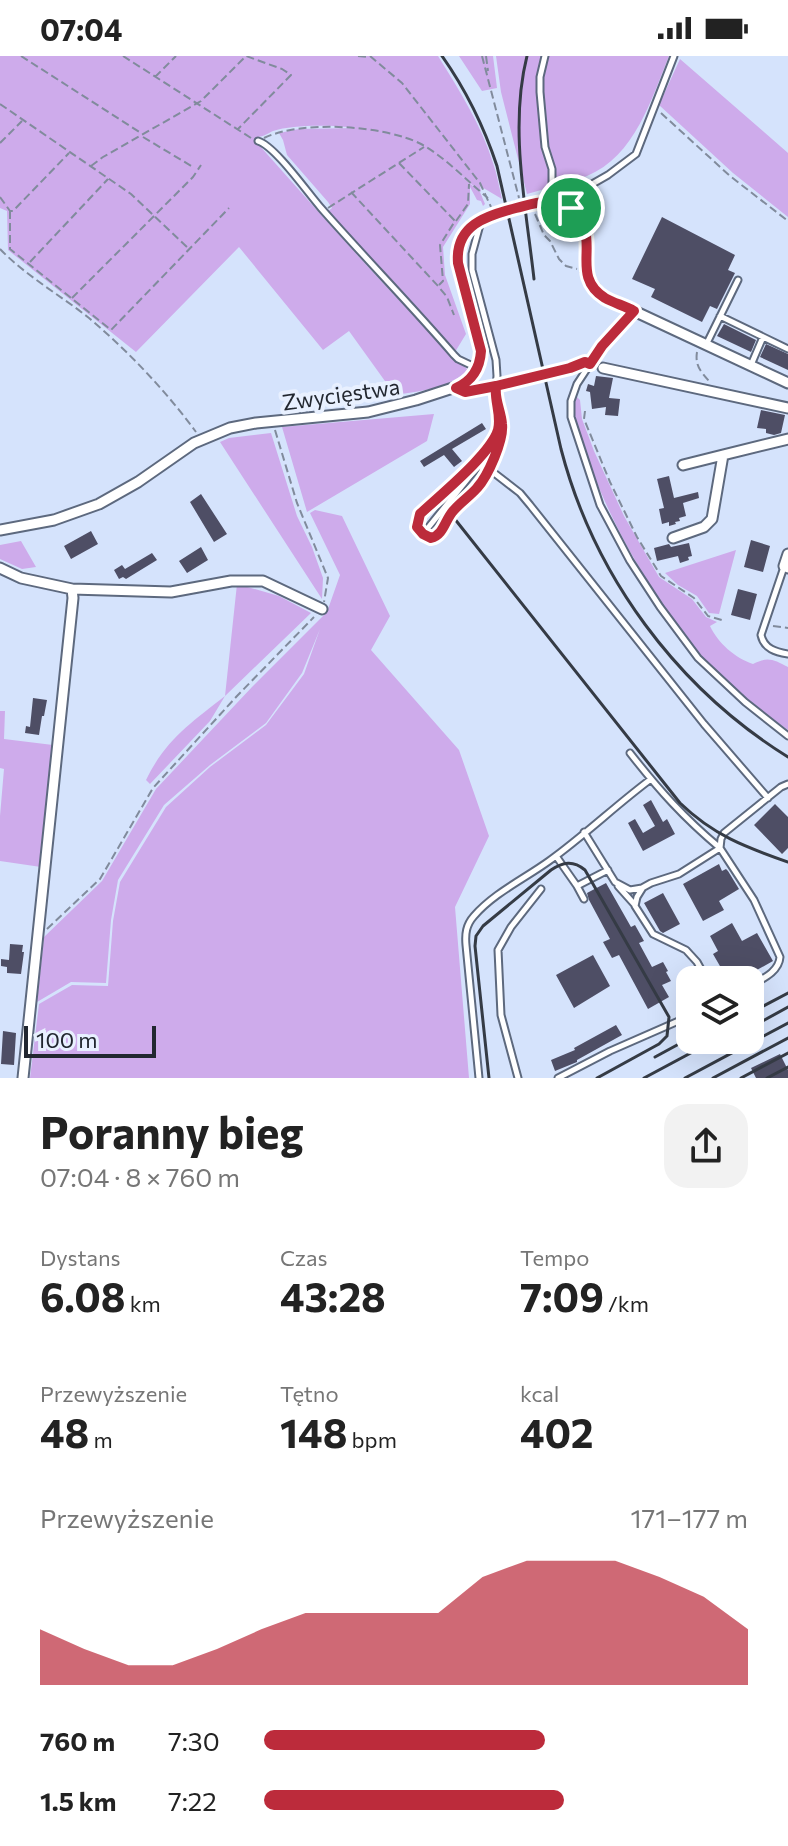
<!DOCTYPE html>
<html lang="pl">
<head>
<meta charset="utf-8">
<style>
	body { margin:0; font-family:Commissioner,sans-serif; background:#f2f2f2; color:#222; height:100vh; display:flex; flex-direction:column; font-size:30px; white-space:nowrap }
	* { box-sizing:border-box; margin:0 }
	p { font-size:26px; color:#767676 }
	.icon { flex:none; width:44px; height:44px; fill:none; stroke:currentColor; stroke-width:2; stroke-linecap:round; stroke-linejoin:round }
	.map { position:relative; height:1022px; overflow:hidden }
	.details { display:flex; flex-direction:column; background:#fff; flex:1 }
	.details>* { flex:none }
	.tools { position:absolute; left:676px; top:910px; display:grid; gap:16px }
	.tools a { display:grid; place-items:center; width:88px; height:88px; border-radius:16px; background:#fff; box-shadow:0 8px 32px #0002; font-size:40px }
	.scale { position:absolute; left:24px; bottom:20px; width:132px; box-sizing:border-box; padding-left:8px; border:4px solid #222730; border-top:0; font-size:22px; line-height:28px; white-space:nowrap; color:#222730; -webkit-text-stroke:6px #e8f0ff; paint-order:stroke }
	.pin { position:absolute; display:grid; place-items:center; width:68px; height:68px; color:#fff; margin:-34px; border:4px solid #fff; border-radius:50%; box-shadow:0 2px 8px #0007 }
	.round { display:grid; place-items:center; flex:none; width:84px; height:84px; border-radius:24px; background:#f2f2f2 }
	.summary { display:flex; align-items:center; justify-content:space-between; height:136px; padding:0 40px }
	h1 { font-size:44px; font-weight:700; line-height:60px }
	.figures { display:grid; grid-template-columns:repeat(3,1fr); gap:12px; height:136px; padding:8px 40px }
	.figures div { display:grid; align-content:center }
	.figures b { font-size:40px; font-weight:700 }
	.figures small { font-size:22px; font-weight:400 }
	.figures p { font-size:22px }
	.chart { height:224px; padding:16px 40px }
	.chart p { display:flex; justify-content:space-between }
	.chart svg { width:100%; height:144px; margin-top:8px; fill:#bc2b3b; opacity:.7 }
	ul { padding:0 40px; list-style:none; font-size:26px }
	li { display:grid; grid-template-columns:128px 96px 1fr; align-items:center; height:60px }
	li i { height:20px; border-radius:10px; background:#bc2b3b }
	.status { display:flex; justify-content:space-between; align-items:center; height:56px; padding:0 40px; background:#fff; direction:ltr }
	.status svg { height:22px; fill:currentColor }
	.map>svg:first-child { display:block }
	.green { fill:#ceabeb }
	.building { fill:#4e4e65 }
	.lines { fill:none; stroke-linecap:round; stroke-linejoin:round }
	.lane-casing { stroke:#5d697e; stroke-width:9 }
	.street-casing { stroke:#5d697e; stroke-width:13 }
	.path { stroke:#818b9c; stroke-width:2; stroke-dasharray:8 4; stroke-linecap:butt }
	.lane { stroke:#fff; stroke-width:5 }
	.street { stroke:#fff; stroke-width:9 }
	.rail { stroke:#353b45; stroke-width:3 }
	.path-bridge { stroke:#818b9c; stroke-width:2; stroke-dasharray:8 4; stroke-linecap:butt }
	.route-casing { stroke:#fff; stroke-width:16 }
	.route { stroke:#bc2b3b; stroke-width:10 }
	.labels { text-anchor:middle; dominant-baseline:central; stroke-width:8; stroke-linejoin:round; paint-order:stroke }
	.street-label { font-size:22px; fill:#222730; stroke:#e8f0ff }
</style>
</head>
<body>
<div class="status"><b>07:04</b><svg viewBox="0 0 49 12"><path d="M0 12V9h3v3zM5 12V6h3v6zM10 12V3h3v9zM15 12V0h3v12zM26 1h20v11H26zM47 4h2v5h-2z"/></svg></div>
<div class="map">
<svg width="788" height="1022" viewBox="0 0 788 1022">
	<rect width="100%" height="100%" fill="#d5e3fc"/>
	<path class="green" d="M0,0h438c21,34 43,68 55,107 4,11 6,24 9,36l-22,-13 1,6 -33,-27 32,27 5,12 -2,2 -2,-5 -4,-1 -7,-13v17l-27,43 2,28 21,59 -11,18 -128,-140 5,-4 -4,-6 -41,-47 -4,-15 -4,-7 20,-4 57,-1c-22,-3 -62,-4 -83,3 -6,3 -11,6 -16,6l2,8c68,76 135,154 209,225 -20,19 -47,21 -73,25l-46,-64 -26,19 -84,-103 -103,105 -128,-102 -1,-39 -7,-3z
		M459,0h34l4,32 -15,3z
		M496,0h173c-18,44 -34,100 -82,120 -19,7 -40,12 -60,18l-26,-102z
		M680,3l108,94v64l-55,-44 -74,-68z
		M577,341l3,3 2,19 12,32 30,65 35,61 33,22 14,18 11,5 -7,4c8,17 25,32 43,38 15,-8 21,-4 35,3v63c-31,-22 -62,-47 -88,-75 -9,-10 -17,-23 -25,-34 -38,-52 -61,-95 -85,-155 -8,-20 -25,-47 -13,-69z
		M434,358l-7,27 -120,71 -25,-85z
		M271,377l26,83 15,31 11,31 -1,21 -102,-157 9,-4z
		M315,454l27,6 48,100 -19,34 88,100 30,86 -34,71 14,171h-439l9,-74 33,-19 36,1 5,-65 7,-39 46,-75 44,-40 56,-42 38,-51 16,-45 -18,44 -36,50 -56,42 -46,40 -46,75 -7,40 -5,63 -35,-1 -34,20 7,-65 58,-56 54,-92 96,-102 75,-75 13,-37 -30,-62z
		M21,485l15,26 -14,2 -22,-10v-14z
		M736,494l-17,64 -10,-1 -12,-17 -19,-11 -13,-12z
		M237,528l42,12 32,17 -86,83 -15,25 -60,63 -4,-4c20,-41 45,-57 79,-84z
		M0,655h5l-1,28 49,6 -12,122 -41,-6v-45l4,-47 -4,-1z"/>
	<path class="building" d="M662,161l73,38 -7,15 7,3 -18,36 -7,-3 -8,16 -51,-25 4,-8 -23,-10z
		M724,268l32,16 -5,12 -34,-16z
		M766,288l22,10v16l-28,-13z
		M596,320l17,2 -4,20 11,1 -2,17 -13,-1 1,-8 -14,2 -2,-17 -4,-1 2,-7 6,2z
		M761,354l24,5 -4,18 -7,2 -8,-2v-4l-9,-1z
		M482,367l4,6 -34,20 10,12 -8,6 -10,-12 -20,12 -4,-6z
		M669,420l5,22 24,-6 1,6 -16,5 3,13 -7,2 1,3 -5,1 1,2 -7,2v-4l-7,2 -3,-15 5,-1 -7,-29z
		M201,438l26,40 -13,8 -24,-40z
		M91,475l7,13 -27,15 -7,-13z
		M751,484l19,6 -7,26 -19,-5z
		M689,487l3,13 -4,1 1,3 -9,3 -2,-7 -21,5 -3,-13 15,-4 2,3z
		M201,491l7,13 -21,13 -8,-12z
		M152,497l5,7 -31,19 -3,-2 -4,2 -5,-9 8,-5 3,4z
		M738,533l19,5 -7,26 -19,-5z
		M33,642l14,2 -3,16h-2l-3,19 -14,-2 1,-7 4,1z
		M651,744l12,22 4,-3 8,15 -32,17 -15,-28 7,-4 8,14 12,-7 -12,-21z
		M775,748l13,13v31l-6,6 -28,-29z
		M719,808l3,7 4,-2 2,2 11,18 -20,12 5,9 -21,11 -20,-37z
		M606,827l25,44 4,-2 9,16 -5,2 13,24 11,-5 5,9 -2,1 5,9 -9,4 7,12 -21,12 -29,-54 -7,3 -9,-16 7,-3 -21,-39 -2,-7z
		M663,837l17,31 -17,9 -3,-2 -16,-28z
		M732,867l10,18 15,-8 16,28 -34,19h-11l-15,-26 5,-3 -8,-15z
		M10,888l13,1 -1,7h2l-3,22 -14,-1v-6l-6,-1v-7l8,1z
		M593,899l17,31 -36,22 -18,-33z
		M616,969l6,10 -45,25v2l-22,9 -4,-11 24,-10 -1,-2z
		M3,975l13,2 -2,32 -13,-1z
		M780,998l8,16v8h-32l-5,-10z"/>
	<g class="lines">
		<defs>
			<path id="lane" d="M545,0l-5,21v15l5,55 7,22v32
				M258,85c17,5 49,51 63,67 43,49 90,97 133,147l4,4 19,9
				M571,152l16,-21 21,-12 28,-21 38,-98
				M481,165l-9,33v16l24,90 1,16 -2,18 7,30v9
				M634,255l-32,35 -25,38 -6,17v16l29,88 30,56 30,46 38,51 47,44 43,34
				M720,260l68,33
				M706,289l32,-65
				M751,309l12,-28
				M502,377l-13,36 31,24 10,12 174,219 64,74
				M489,413l-10,17 -28,27 -15,25h-5l-8,-4 -6,-7 3,-13 71,-71 5,-9 3,-17
				M423,478l72,-89
				M784,511l-23,68c3,14 15,17 27,19
				M584,776l31,50 15,8 12,-2 9,-5 28,-9 41,-26c-36,-30 -61,-58 -90,-95
				M556,800l21,30 7,13
				M577,830l31,-16
				M618,830l17,19
				M642,833l-5,8 -2,9 18,28 33,16 11,12 10,18
				M750,930c12,-7 29,-14 30,-29l-26,-57 -34,-52 1,-9 3,-6 57,-46 7,-3
				M479,1022l-13,-133c-1,-11 0,-20 8,-29 20,-23 50,-37 75,-55 35,-25 67,-56 102,-82
				M518,1022l-17,-63 -3,-65 13,-23 30,-38
				M558,1022l52,-27 80,-35"/>
			<path id="street" d="M603,312l185,40
				M723,399l65,-16
				M0,474l54,-10 45,-16 39,-22 56,-39 36,-15 26,-5 112,-11 48,-12 46,-15 8,-6 7,-11 4,-17 -23,-88c-5,-46 52,-55 86,-62 23,0 42,14 43,38 1,11 -3,22 -1,32 3,11 10,19 18,26l184,86
				M673,482l31,-11 8,-8 11,-64 -40,10
				M788,498l-4,12 4,2
				M0,512l21,10 51,11 1,9 -50,480
				M72,533l99,3 60,-11h32l59,28"/>
		</defs>
		<use href="#lane" class="lane-casing"/>
		<use href="#street" class="street-casing"/>
		<path class="path" d="M21,0l120,77
			M123,0l128,82
			M358,0l11,1
			M370,0l32,27 78,100 11,24
			M482,0l37,142
			M486,0l2,15
			M155,21l21,-21
			M0,48l131,90 57,54
			M661,57l69,63 58,45
			M143,81l50,30
			M264,82c37,-18 120,-13 157,6 24,13 46,37 67,54
			M0,87l22,-22
			M399,107l56,58 -15,24 3,36 -4,4
			M91,110l12,-9 98,-56 45,-45 36,13 9,6 -53,54
			M351,136l87,94 9,11 7,18
			M0,141l10,14h3l56,-58
			M328,152l96,-61
			M10,155v38l101,81 118,-122
			M535,158l9,21 6,6 9,18 7,7 11,3
			M456,165l12,-17 1,-20
			M0,193c26,27 60,46 89,69 40,34 76,72 107,114
			M30,206l78,-83
			M72,242l121,-121 8,-12
			M697,296c-2,13 3,19 12,29
			M558,315l25,-8
			M504,329l15,-4
			M472,334l17,-3
			M585,355l-1,8 26,63 27,55 24,39 33,22 14,18 17,5
			M275,374l22,73 31,75 -4,24
			M773,570l15,2
			M47,873l53,-50 53,-91 84,-92 77,-79"/>
		<use href="#lane" class="lane"/>
		<use href="#street" class="street"/>
		<path class="rail" d="M442,0c24,34 42,71 55,110l64,283c33,127 116,239 227,308
			M527,0c-18,71 -1,151 7,223
			M454,462l226,285c33,32 65,44 108,59
			M750,957l38,-20
			M750,972l38,-21
			M655,1001l35,-19
			M489,1022l-14,-132 1,-10 7,-10 68,-56c12,-8 22,-10 34,0l84,147 -2,19 -8,8 -62,34
			M644,1022l71,-38
			M685,1022l103,-55
			M713,1022l75,-40
			M741,1022l47,-25
			M767,1022l21,-11"/>
		<path class="path-bridge" d="M519,325l39,-10"/>
	</g>
	<g class="lines">
		<defs>
			<path id="route" d="M571,152c-20,-11 -35,-5 -55,0 -30,8 -61,17 -58,55l23,88c-1,17 -9,30 -25,37l9,4 31,-6c-2,15 6,29 2,44 -7,24 -59,66 -78,84l-3,13 6,7 8,4c13,-3 14,-19 23,-28 7,-8 16,-14 23,-22 11,-12 27,-48 25,-64 -1,-13 -8,-25 -6,-38l74,-18 15,-6 5,2 12,-18 32,-35c-9,-5 -20,-8 -29,-13 -38,-24 0,-60 -34,-90"/>
		</defs>
		<use href="#route" class="route-casing"/>
		<use href="#route" class="route"/>
	</g>
	<g class="labels">
		<g class="street-label">
			<text transform="translate(341 338) rotate(-8)">Zwycięstwa</text>
		</g>
	</g>
</svg>
<div class="tools">
<a><svg class="icon" aria-label="layers" viewBox="0 0 24 24"><path d="M12 4l9 5-9 5-9-5zM3 14l9 5 9-5"/></svg></a>
</div>
<div class="scale">100 m</div>
<div class="pin" style="left:571px;top:152px;background:#1e9e55"><svg class="icon" aria-label="arrive" viewBox="0 0 24 24"><path d="M6 21V4h12l-3 4 3 4H6"/></svg></div>
</div>
<section class="details">
<div class="summary"><div><h1>Poranny bieg</h1><p>07:04 · 8 × 760 m</p></div><a class="round"><svg class="icon" aria-label="share" viewBox="0 0 24 24"><path d="M12 15V3M7 8l5-5 5 5M5 13v7h14v-7"/></svg></a></div>
<div class="figures">
<div><p>Dystans</p><b>6.08<small> km</small></b></div>
<div><p>Czas</p><b>43:28</b></div>
<div><p>Tempo</p><b>7:09<small> /km</small></b></div>
</div>
<div class="figures">
<div><p>Przewyższenie</p><b>48<small> m</small></b></div>
<div><p>Tętno</p><b>148<small> bpm</small></b></div>
<div><p>kcal</p><b>402</b></div>
</div>
<div class="chart"><p><span>Przewyższenie</span>171–177 m</p>
<svg viewBox="0 0 160 44" preserveAspectRatio="none"><path d="M0 44V27L10 33L20 38L30 38L40 33L50 27L60 22L70 22L80 22L90 22L100 11L110 6L120 6L130 6L140 11L150 17L160 27V44z"/></svg>
</div>
<ul>
<li><b>760 m</b>7:30<i style="width:58%"></i></li>
<li><b>1.5 km</b>7:22<i style="width:62%"></i></li>
</ul>
</section>
</body>
</html>
